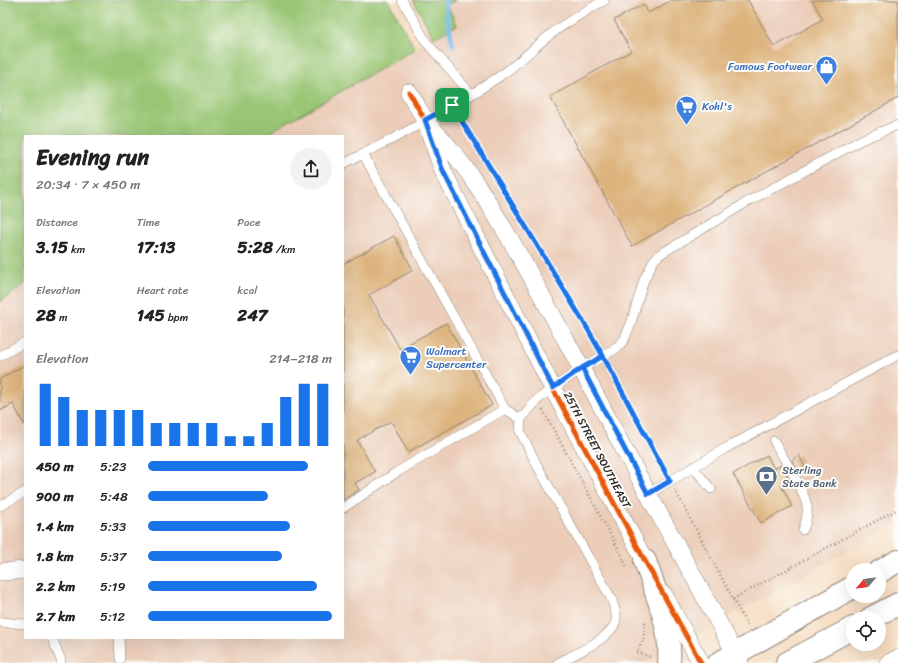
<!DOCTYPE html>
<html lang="en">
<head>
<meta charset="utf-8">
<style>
	body { margin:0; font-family:Sriracha,sans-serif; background:#f2f2f2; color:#222; height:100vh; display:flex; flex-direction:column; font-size:15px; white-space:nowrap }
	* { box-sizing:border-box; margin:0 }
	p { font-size:13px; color:#767676 }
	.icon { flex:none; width:22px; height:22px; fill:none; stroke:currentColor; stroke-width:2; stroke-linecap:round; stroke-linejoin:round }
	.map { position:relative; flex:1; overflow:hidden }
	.drawer { position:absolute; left:24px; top:135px; width:320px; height:504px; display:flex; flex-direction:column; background:#fff; border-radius:0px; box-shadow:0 4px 16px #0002 }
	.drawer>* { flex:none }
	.needle { width:26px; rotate:241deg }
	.controls { position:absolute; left:846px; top:563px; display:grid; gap:8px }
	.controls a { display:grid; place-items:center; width:40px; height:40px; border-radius:50%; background:#fff; box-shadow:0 4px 16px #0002; font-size:20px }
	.pin { position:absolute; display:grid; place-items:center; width:34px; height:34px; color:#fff; margin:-17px; border-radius:8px; box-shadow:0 2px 6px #0006 }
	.round { display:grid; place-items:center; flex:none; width:42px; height:42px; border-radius:21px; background:#f2f2f2 }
	.overview { display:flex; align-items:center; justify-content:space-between; height:68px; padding:0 12px }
	h1 { font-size:22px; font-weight:700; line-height:30px }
	.stats { display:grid; grid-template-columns:repeat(3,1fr); gap:6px; height:68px; padding:4px 12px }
	.stats div { display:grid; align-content:center }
	.stats b { font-size:17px; font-weight:700 }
	.stats small { font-size:11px; font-weight:400 }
	.stats p { font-size:11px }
	.chart { height:112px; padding:8px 12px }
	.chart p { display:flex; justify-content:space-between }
	.chart svg { width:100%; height:72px; margin-top:4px; stroke:#1a73e8; stroke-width:6 }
	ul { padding:0 12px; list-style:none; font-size:13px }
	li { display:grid; grid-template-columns:64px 48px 1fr; align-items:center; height:30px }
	li i { height:10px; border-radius:5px; background:#1a73e8 }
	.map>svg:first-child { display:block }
	.built { fill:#ebcdb9 }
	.green { fill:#99c674; stroke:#627850 }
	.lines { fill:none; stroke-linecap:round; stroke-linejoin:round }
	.stream { stroke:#78beef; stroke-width:4.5 }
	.building { fill:#ddb47e }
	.service-casing { stroke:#908375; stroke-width:10 }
	.minor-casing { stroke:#908375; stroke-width:18 }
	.primary-casing { stroke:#908375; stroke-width:24 }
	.path { stroke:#908375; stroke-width:2.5; stroke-dasharray:1 3; stroke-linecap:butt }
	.service { stroke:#fff; stroke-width:9 }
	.minor { stroke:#fff; stroke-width:17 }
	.primary { stroke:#fff; stroke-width:22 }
	.cycleway-casing { stroke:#fdfcf7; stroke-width:8 }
	.cycleway { stroke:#e8590c; stroke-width:5 }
	.route-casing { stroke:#fff; stroke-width:8 }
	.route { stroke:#1a73e8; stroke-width:5 }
	.labels { text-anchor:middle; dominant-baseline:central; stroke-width:4; stroke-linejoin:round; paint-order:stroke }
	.shop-label { font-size:11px; fill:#366cbe; stroke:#fdfcf7; text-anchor:start }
	.street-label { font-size:11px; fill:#2b2b2b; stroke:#fdfcf7 }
	.service-label { font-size:11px; fill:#4e5e75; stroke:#fdfcf7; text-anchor:start }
</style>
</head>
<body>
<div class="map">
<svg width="898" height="663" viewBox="0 0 898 663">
	<rect width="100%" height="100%" fill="#fdfcf7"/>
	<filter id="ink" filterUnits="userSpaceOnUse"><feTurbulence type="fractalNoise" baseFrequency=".025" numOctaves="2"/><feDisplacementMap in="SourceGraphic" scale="8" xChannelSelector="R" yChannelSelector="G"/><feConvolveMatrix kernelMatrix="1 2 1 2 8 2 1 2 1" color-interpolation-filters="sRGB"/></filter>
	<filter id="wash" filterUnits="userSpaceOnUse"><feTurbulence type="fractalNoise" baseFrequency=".012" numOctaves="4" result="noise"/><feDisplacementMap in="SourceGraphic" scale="16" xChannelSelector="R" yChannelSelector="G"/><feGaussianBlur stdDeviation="0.9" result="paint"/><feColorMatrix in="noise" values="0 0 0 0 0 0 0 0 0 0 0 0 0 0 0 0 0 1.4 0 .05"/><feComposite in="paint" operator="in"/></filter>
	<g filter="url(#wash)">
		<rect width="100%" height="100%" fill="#f5dbbf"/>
		<path class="built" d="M456,0h442v523l-253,140h-645v-361l25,-18v354h318v-502h-80l194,-111 -10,-20z"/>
		<path class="green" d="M0,0h388l27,49 -152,87h-238v148l-25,18z
			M413,0h43l-9,5 10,20 -23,13z"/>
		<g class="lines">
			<path class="stream" d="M445,0l2,17 6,28"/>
		</g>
		<g id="blocks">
			<path class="building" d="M672,0h76l26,47 49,-28 -11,-19h86v98l-266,148 -82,-149 81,-46 -17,-31 30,-16 4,9z
				M394,236l19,34 -44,25 31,54 46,-26 46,82 -84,47 -17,-31 -34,19 18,32 -20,11 4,7 -16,10v-236z
				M25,365v61l-12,-22 -13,7v-32z
				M767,455l7,14 7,-4 9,15 -9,5 11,21 -31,17 -28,-49z
				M799,455l8,16 -7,4 -8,-15z"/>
		</g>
	</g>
	<g filter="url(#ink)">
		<use href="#blocks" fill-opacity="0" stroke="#908375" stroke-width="1"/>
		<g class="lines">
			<defs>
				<path id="service" d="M402,0l25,43 44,51
					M363,154l142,255 16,10
					M343,164c52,-26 105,-53 154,-86 20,-13 35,-29 54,-44 17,-13 35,-23 54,-34
					M0,356l25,-14
					M774,441c9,17 29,46 33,65 1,8 -1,16 -4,24
					M693,467l18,22
					M648,494l78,-46 172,-93
					M0,506l25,-14
					M343,508l54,-36 108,-63
					M0,622l25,2
					M52,638l9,22v3
					M119,638l1,21
					M558,663c15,-8 57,-26 58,-44 1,-7 -3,-15 -5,-21l-73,-131 -18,-36 1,-12 17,-20 44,-31 33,-19 9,-9 6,-14 14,-46 10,-20 5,-5 90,-54 72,-39 42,-23 35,-14"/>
				<path id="minor" d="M409,92l16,28 18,51 110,218 98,183
					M428,124c43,43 72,98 102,150 26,48 52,95 77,143 43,83 90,163 133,246
					M0,572l25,-2
					M664,595l37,68
					M888,663l10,-5"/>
				<path id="primary" d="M645,561c11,33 27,67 24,102
					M879,572l19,-11
					M871,618l27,-14
					M719,663l134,-76
					M787,663l66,-35"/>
			</defs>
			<use href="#service" class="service-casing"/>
			<use href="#minor" class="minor-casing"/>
			<use href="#primary" class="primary-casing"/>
			<path class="path" d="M459,116l138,231
				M607,365l58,106
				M543,410l78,144 6,14
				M675,490l73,137
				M733,599l165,-90
				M645,622l-1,16 -7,14 14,5"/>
			<use href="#service" class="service"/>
			<use href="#minor" class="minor"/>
			<use href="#primary" class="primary"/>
			<defs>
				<path id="cycleway" d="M409,92l16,28 18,51 110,218 92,172 56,102"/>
			</defs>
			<use href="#cycleway" class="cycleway-casing"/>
			<use href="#cycleway" class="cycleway"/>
		</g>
	</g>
	<g class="lines" filter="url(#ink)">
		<defs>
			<path id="route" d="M452,105l-27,15 18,51 110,217 29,-20 21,-12 67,125 -22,13 -66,-126 21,-12 -17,-30 -134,-221"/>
		</defs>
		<use href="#route" class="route-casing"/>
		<use href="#route" class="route"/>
	</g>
	<defs>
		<symbol id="shop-pin" viewBox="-11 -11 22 30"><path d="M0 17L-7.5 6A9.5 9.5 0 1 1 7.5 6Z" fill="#3f7fe0" stroke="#fdfcf7"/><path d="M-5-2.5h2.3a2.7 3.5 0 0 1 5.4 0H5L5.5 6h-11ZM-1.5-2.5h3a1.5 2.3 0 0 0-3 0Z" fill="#fff"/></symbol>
		<symbol id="supermarket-pin" viewBox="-11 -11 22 30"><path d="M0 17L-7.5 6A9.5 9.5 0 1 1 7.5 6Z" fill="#3f7fe0" stroke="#fdfcf7"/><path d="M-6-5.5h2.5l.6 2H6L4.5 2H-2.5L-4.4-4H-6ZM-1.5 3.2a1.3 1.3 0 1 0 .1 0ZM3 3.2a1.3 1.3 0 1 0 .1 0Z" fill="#fff"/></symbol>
		<symbol id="bank-pin" viewBox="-11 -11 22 30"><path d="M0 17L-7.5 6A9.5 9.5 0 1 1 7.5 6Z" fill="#5c6f8a" stroke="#fdfcf7"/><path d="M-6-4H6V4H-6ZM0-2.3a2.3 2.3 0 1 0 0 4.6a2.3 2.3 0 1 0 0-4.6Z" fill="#fff"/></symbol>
	</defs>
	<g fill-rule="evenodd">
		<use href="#shop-pin" x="814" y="54" width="25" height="34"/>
		<use href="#supermarket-pin" x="674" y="94" width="25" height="34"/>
		<use href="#supermarket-pin" x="398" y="344" width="25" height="34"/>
		<use href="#bank-pin" x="754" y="464" width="25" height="34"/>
	</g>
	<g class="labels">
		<g class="shop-label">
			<text x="812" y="66" text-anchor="end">Famous Footwear</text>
			<text x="702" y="106">Kohl's</text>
			<text x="426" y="351">Walmart<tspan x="426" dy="13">Supercenter</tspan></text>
		</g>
		<g class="street-label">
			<text transform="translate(597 450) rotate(62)">25TH STREET SOUTHEAST</text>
		</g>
		<g class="service-label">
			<text x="782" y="470">Sterling<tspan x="782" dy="13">State Bank</tspan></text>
		</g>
	</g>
</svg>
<div class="controls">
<a><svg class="needle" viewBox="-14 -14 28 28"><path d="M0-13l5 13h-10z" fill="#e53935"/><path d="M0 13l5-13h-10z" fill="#767676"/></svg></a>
<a><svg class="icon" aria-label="locate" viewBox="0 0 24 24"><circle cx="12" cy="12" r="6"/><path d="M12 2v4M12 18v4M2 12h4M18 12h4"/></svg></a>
</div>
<div class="pin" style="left:452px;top:105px;background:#1e9e55"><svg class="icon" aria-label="arrive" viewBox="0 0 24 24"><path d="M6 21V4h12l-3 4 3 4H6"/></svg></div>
<section class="drawer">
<div class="overview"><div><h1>Evening run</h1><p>20:34 · 7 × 450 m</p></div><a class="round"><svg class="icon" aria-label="share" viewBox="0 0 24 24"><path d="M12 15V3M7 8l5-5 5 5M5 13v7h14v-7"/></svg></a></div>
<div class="stats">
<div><p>Distance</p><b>3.15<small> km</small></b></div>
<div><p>Time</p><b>17:13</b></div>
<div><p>Pace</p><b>5:28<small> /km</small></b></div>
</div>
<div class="stats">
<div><p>Elevation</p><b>28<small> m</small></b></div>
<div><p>Heart rate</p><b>145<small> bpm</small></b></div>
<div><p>kcal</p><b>247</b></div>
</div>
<div class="chart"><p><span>Elevation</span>214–218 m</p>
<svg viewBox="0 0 160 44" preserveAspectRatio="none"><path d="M5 44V6M15 44V14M25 44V22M35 44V22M45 44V22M55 44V22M65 44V30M75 44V30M85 44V30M95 44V30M105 44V38M115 44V38M125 44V30M135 44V14M145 44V6M155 44V6"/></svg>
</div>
<ul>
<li><b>450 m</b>5:23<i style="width:87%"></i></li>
<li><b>900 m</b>5:48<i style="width:65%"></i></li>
<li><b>1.4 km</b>5:33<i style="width:77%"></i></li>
<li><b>1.8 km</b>5:37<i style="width:73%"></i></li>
<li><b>2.2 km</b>5:19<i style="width:92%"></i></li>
<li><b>2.7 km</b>5:12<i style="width:100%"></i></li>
</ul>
</section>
</div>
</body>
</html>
